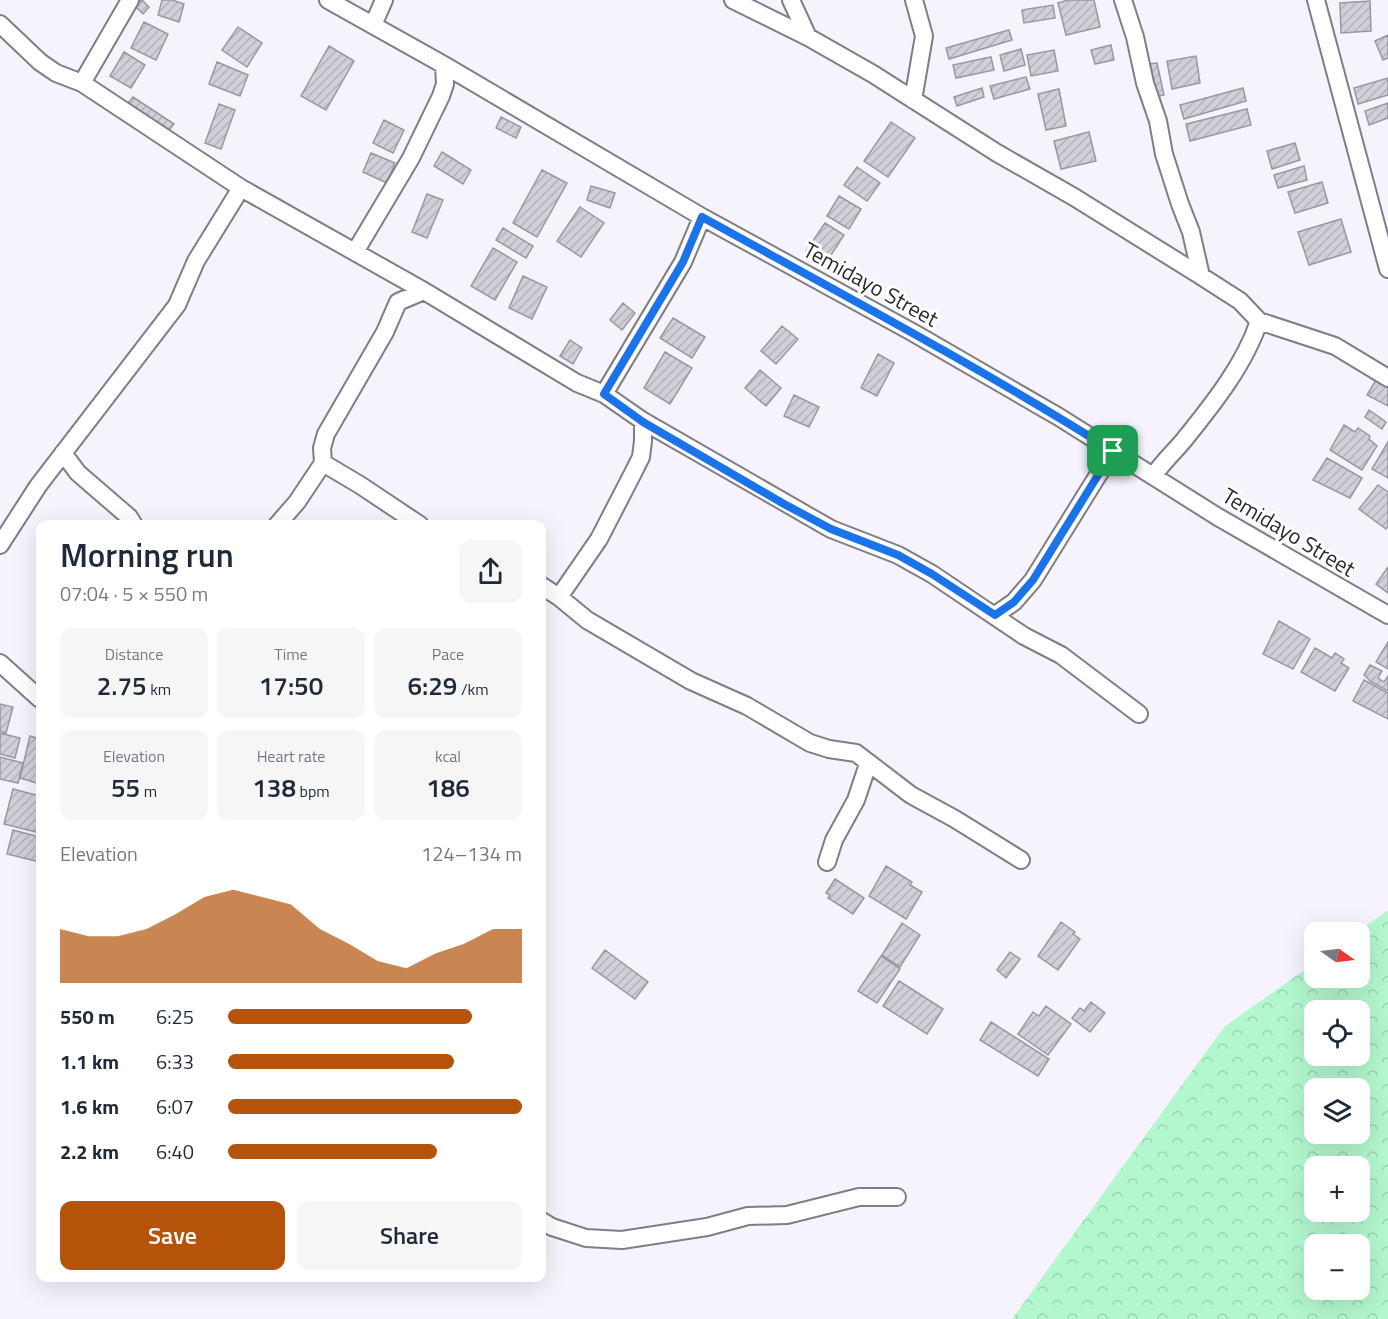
<!DOCTYPE html>
<html lang="en">
<head>
<meta charset="utf-8">
<style>
	body { margin:0; font-family:"Titillium Web",sans-serif; background:#f6f6f7; color:#1f2937; height:100vh; display:flex; flex-direction:column; font-size:22px; white-space:nowrap }
	* { box-sizing:border-box; margin:0 }
	p { font-size:20px; color:#747a83 }
	.icon { flex:none; width:33px; height:33px; fill:none; stroke:currentColor; stroke-width:2; stroke-linecap:round; stroke-linejoin:round }
	.map { position:relative; flex:1; overflow:hidden }
	.drawer { position:absolute; left:36px; top:520px; width:510px; height:762px; display:flex; flex-direction:column; background:#fff; border-radius:12px; box-shadow:0 6px 24px #0002 }
	.drawer>* { flex:none }
	.needle { width:39px; rotate:104deg }
	.controls { position:absolute; left:1304px; top:922px; display:grid; gap:12px }
	.controls a { display:grid; place-items:center; width:66px; height:66px; border-radius:12px; background:#fff; box-shadow:0 6px 24px #0002; font-size:30px }
	.pin { position:absolute; display:grid; place-items:center; width:51px; height:51px; color:#fff; margin:-26px; border-radius:12px; box-shadow:0 3px 9px #0006 }
	.round { display:grid; place-items:center; flex:none; width:63px; height:63px; border-radius:12px; background:#f6f6f7 }
	.summary { display:flex; align-items:center; justify-content:space-between; height:102px; padding:0 24px }
	h1 { font-size:33px; font-weight:600; line-height:45px }
	.stats { display:grid; grid-template-columns:repeat(3,1fr); gap:9px; height:102px; padding:6px 24px }
	.stats div { display:grid; align-content:center; border-radius:12px; background:#f6f6f7; text-align:center }
	.stats b { font-size:26px; font-weight:600 }
	.stats small { font-size:16px; font-weight:400 }
	.stats p { font-size:16px }
	.chart { height:168px; padding:12px 24px }
	.chart p { display:flex; justify-content:space-between }
	.chart svg { width:100%; height:108px; margin-top:6px; fill:#b45309; opacity:.7 }
	.cta { display:flex; gap:12px; margin-top:auto; padding:12px 24px }
	.cta a { flex:1; height:69px; border-radius:12px; background:#b45309; color:#fff; font-size:24px; font-weight:600; line-height:69px; text-align:center }
	.cta a+a { background:#f6f6f7; color:#1f2937 }
	ul { padding:0 24px; list-style:none; font-size:20px }
	li { display:grid; grid-template-columns:96px 72px 1fr; align-items:center; height:45px }
	li i { height:15px; border-radius:8px; background:#b45309 }
	.map>svg:first-child { display:block }
	.forest { fill:url(#forest-crowns); fill-rule:evenodd }
	.building { fill:url(#building-hatch); stroke:#9a97a1; stroke-width:1.5 }
	.lines { fill:none; stroke-linecap:round; stroke-linejoin:round }
	.minor-casing { stroke:#807d86; stroke-width:20 }
	.minor { stroke:#fff; stroke-width:16 }
	.route-casing { stroke:#fff; stroke-width:12 }
	.route { stroke:#1a73e8; stroke-width:8 }
	.labels { text-anchor:middle; dominant-baseline:central; stroke-width:6; stroke-linejoin:round; paint-order:stroke }
	.street-label { font-size:22px; fill:#2a292c; stroke:#fff }
</style>
</head>
<body>
<div class="map">
<svg width="1388" height="1319" viewBox="0 0 1388 1319">
	<defs>
		<pattern id="forest-crowns" width="20" height="18" patternUnits="userSpaceOnUse" patternTransform="scale(1.5)"><rect width="20" height="18" fill="#b3f7ce"/><path d="M2 6a3 3 0 1 1 6 0M12 15a3 3 0 1 1 6 0" fill="none" stroke="#9ad4b1"/></pattern>
		<pattern id="building-hatch" width="6" height="6" patternUnits="userSpaceOnUse" patternTransform="scale(1.5)"><rect width="6" height="6" fill="#d3cfda"/><path d="M-1 1l2-2M0 6l6-6M5 7l2-2" fill="none" stroke="#b5b2bb"/></pattern>
	</defs>
	<rect width="100%" height="100%" fill="#f6f3fd"/>
	<path class="forest" d="M1388,910v409h-376l212,-292 90,-64v15h45v-45h-3zM1314,1011h45v45h-45zM1314,1089h45v45h-45zM1314,1167h45v45h-45zM1314,1245h45v45h-45z"/>
	<path class="building" d="M142,0l7,7 -6,7 -8,-8z
		M162,0h10l12,4 -5,18 -21,-7z
		M1068,0h26l6,27 -34,8 -8,-32z
		M1370,1l1,30 -30,2 -1,-30z
		M1053,5l2,13 -31,5 -2,-13z
		M144,22l24,12 -12,26 -25,-12z
		M238,27l24,16 -15,24 -25,-17z
		M1009,30l3,10 -63,19 -3,-11z
		M1388,35v23l-5,2 -8,-19z
		M1111,45l3,15 -19,4 -4,-14z
		M329,46l25,15 -28,49 -25,-14z
		M1021,49l4,16 -21,6 -4,-16z
		M1054,50l4,21 -27,5 -4,-21z
		M124,52l21,13 -14,23 -21,-12z
		M1196,56l4,27 -28,6 -5,-28z
		M991,57l3,13 -38,8 -3,-13z
		M217,62l31,13 -8,21 -31,-12z
		M1157,63l7,32 -9,2 -6,-33z
		M1026,77l4,12 -36,10 -4,-13z
		M1388,78v17l-30,9 -4,-16z
		M982,88l2,9 -27,9 -3,-9z
		M1243,88l3,13 -62,18 -4,-14z
		M1059,89l7,37 -20,4 -8,-36z
		M133,97l41,27 -5,6 -41,-27z
		M1388,103v15l-19,7 -4,-14z
		M219,104l16,6 -14,39 -16,-6z
		M1247,109l4,16 -61,16 -4,-17z
		M501,117l20,10 -5,11 -20,-10z
		M384,120l20,10 -11,23 -20,-10z
		M891,122l24,16 -27,39 -24,-16z
		M1089,132l7,29 -35,8 -7,-28z
		M1295,143l5,17 -28,9 -5,-18z
		M442,152l29,18 -8,14 -29,-18z
		M371,153l24,10 -8,20 -24,-11z
		M1304,166l3,14 -29,8 -4,-13z
		M857,167l23,16 -13,18 -23,-16z
		M542,170l25,13 -30,54 -24,-14z
		M1322,182l6,21 -33,10 -7,-21z
		M591,186l24,7 -5,15 -23,-8z
		M427,194l16,6 -16,38 -15,-6z
		M839,196l22,13 -12,20 -22,-13z
		M580,207l24,16 -23,34 -24,-16z
		M1341,219l10,33 -42,13 -11,-33z
		M825,223l19,12 -18,28 -20,-12z
		M503,228l30,18 -7,12 -30,-18z
		M493,248l24,14 -22,38 -24,-14z
		M523,276l24,11 -15,32 -23,-11z
		M623,303l12,10 -13,17 -12,-10z
		M673,318l32,19 -13,21 -32,-20z
		M782,326l16,13 -22,25 -15,-13z
		M570,340l12,8 -9,16 -13,-8z
		M665,352l27,16 -22,36 -26,-16z
		M878,354l16,9 -17,33 -16,-8z
		M760,370l21,18 -15,18 -21,-18z
		M1376,380l12,6v20l-21,-11z
		M794,395l25,12 -10,20 -25,-11z
		M1369,410l17,12 -4,7 -17,-12z
		M1344,425l11,7 3,-4 12,8 -1,3 8,7 -15,24 -32,-20z
		M1388,442v36l-16,-9z
		M1327,458l35,20 -12,20 -37,-18z
		M1378,485l10,7v34l-2,3 -27,-20z
		M1388,567v26l-12,-9z
		M1279,621l31,18 -17,30 -30,-15z
		M1388,642v27l-12,-7z
		M1315,648l17,10 3,-5 9,6 -3,4 8,5 -14,23 -34,-19z
		M1370,665l12,6 -4,7 6,4 4,-6v15l-18,-10 -6,-6z
		M1364,680l24,13v26l-35,-18z
		M0,704l13,3 -7,26 -6,-2z
		M0,733l20,5 -5,20 -15,-4z
		M30,736l10,3v45l-20,-6z
		M0,757l23,6 -5,20 -18,-4z
		M13,789l27,7v37l-36,-9z
		M13,830l27,7v25l-33,-8z
		M886,866l26,16 -2,3 12,7 -16,27 -37,-23z
		M835,879l29,19 -11,16 -25,-16 2,-3 -4,-2z
		M1061,922l14,10 -2,2 7,5 -22,31 -20,-14z
		M902,923l18,12 -20,32 -18,-12z
		M605,950l43,32 -13,17 -43,-31z
		M1010,952l10,7 -14,19 -9,-8z
		M881,956l19,13 -23,34 -19,-12z
		M899,981l44,28 -16,25 -44,-28z
		M1091,1002l14,11 -15,19 -18,-14 8,-10 4,3z
		M1046,1006l25,18 -23,31 -30,-21 15,-22 6,4z
		M991,1022l58,37 -11,17 -58,-36z"/>
	<g class="lines">
		<defs>
			<path id="minor" d="M328,0l116,65 258,152 210,115 147,85 159,100 170,98
				M733,0l75,37 65,37 124,79 77,44 127,79
				M791,0l17,37
				M1123,0l12,37 10,46 13,38 6,33 16,50 11,28 10,44 39,25 19,20 76,25 53,32
				M1316,0l72,269
				M0,24l40,38 16,11 26,10 159,105 183,103 153,92 27,11 39,27 188,108 67,26 34,19 92,62 37,19 78,59
				M373,25l11,-25
				M82,83l48,-83
				M913,100l11,-64 -10,-36
				M355,252l56,-94 30,-62 4,-12 -1,-19
				M604,394l79,-132 19,-45
				M63,453l15,20 51,44 5,8
				M323,463l37,22 60,40
				M1154,475c9,-13 20,-23 30,-35 29,-36 61,-76 75,-119
				M277,525l20,-23 26,-39 -1,-15 4,-14 59,-102 13,-30 26,-11
				M0,545l38,-59 139,-181 19,-44 45,-73
				M542,586l17,11 28,23 104,61 56,25 63,37 19,6 27,4 55,42 44,24 66,41
				M559,597l40,-58 34,-66 8,-16 2,-16v-20
				M995,615l19,-13 19,-22 80,-129
				M0,663l40,36
				M827,862l7,-22 22,-40 12,-36
				M542,1221l10,6 34,11 36,2 85,-13 41,-11 39,-1 72,-18h38"/>
		</defs>
		<use href="#minor" class="minor-casing"/>
		<use href="#minor" class="minor"/>
	</g>
	<g class="lines">
		<defs>
			<path id="route" d="M702,217c138,76 277,150 411,234l-80,129 -19,22 -19,13 -63,-41 -34,-19 -67,-26 -47,-25 -141,-82 -39,-28 79,-132z"/>
		</defs>
		<use href="#route" class="route-casing"/>
		<use href="#route" class="route"/>
	</g>
	<g class="labels">
		<g class="street-label">
			<text transform="translate(871 284) rotate(29)">Temidayo Street</text>
			<text transform="translate(1289 532) rotate(31)">Temidayo Street</text>
		</g>
	</g>
</svg>
<div class="controls">
<a><svg class="needle" viewBox="-14 -14 28 28"><path d="M0-13l5 13h-10z" fill="#e53935"/><path d="M0 13l5-13h-10z" fill="#747a83"/></svg></a>
<a><svg class="icon" aria-label="locate" viewBox="0 0 24 24"><circle cx="12" cy="12" r="6"/><path d="M12 2v4M12 18v4M2 12h4M18 12h4"/></svg></a>
<a><svg class="icon" aria-label="layers" viewBox="0 0 24 24"><path d="M12 4l9 5-9 5-9-5zM3 14l9 5 9-5"/></svg></a>
<a>+</a>
<a>−</a>
</div>
<div class="pin" style="left:1113px;top:451px;background:#1e9e55"><svg class="icon" aria-label="arrive" viewBox="0 0 24 24"><path d="M6 21V4h12l-3 4 3 4H6"/></svg></div>
<section class="drawer">
<div class="summary"><div><h1>Morning run</h1><p>07:04 · 5 × 550 m</p></div><a class="round"><svg class="icon" aria-label="share" viewBox="0 0 24 24"><path d="M12 15V3M7 8l5-5 5 5M5 13v7h14v-7"/></svg></a></div>
<div class="stats">
<div><p>Distance</p><b>2.75<small> km</small></b></div>
<div><p>Time</p><b>17:50</b></div>
<div><p>Pace</p><b>6:29<small> /km</small></b></div>
</div>
<div class="stats">
<div><p>Elevation</p><b>55<small> m</small></b></div>
<div><p>Heart rate</p><b>138<small> bpm</small></b></div>
<div><p>kcal</p><b>186</b></div>
</div>
<div class="chart"><p><span>Elevation</span>124–134 m</p>
<svg viewBox="0 0 160 44" preserveAspectRatio="none"><path d="M0 44V22L10 25L20 25L30 22L40 16L50 9L60 6L70 9L80 12L90 22L100 28L110 35L120 38L130 32L140 28L150 22L160 22V44z"/></svg>
</div>
<ul>
<li><b>550 m</b>6:25<i style="width:83%"></i></li>
<li><b>1.1 km</b>6:33<i style="width:77%"></i></li>
<li><b>1.6 km</b>6:07<i style="width:100%"></i></li>
<li><b>2.2 km</b>6:40<i style="width:71%"></i></li>
</ul>
<div class="cta"><a>Save</a><a>Share</a></div>
</section>
</div>
</body>
</html>
